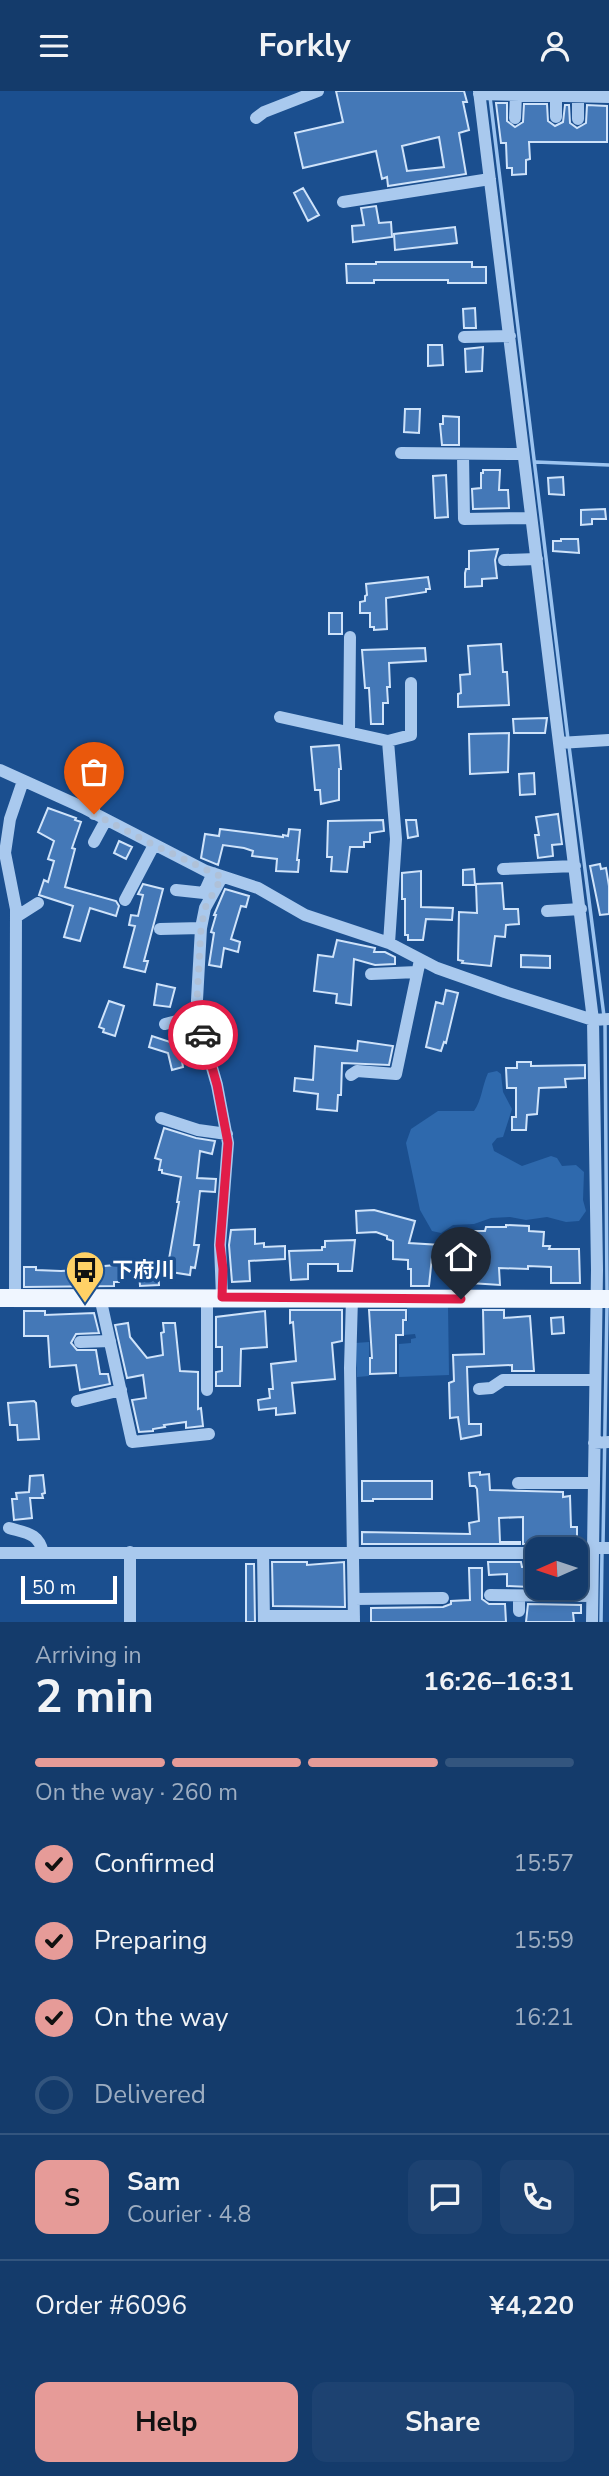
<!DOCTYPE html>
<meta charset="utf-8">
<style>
body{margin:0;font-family:"Nunito Sans","Noto Sans JP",sans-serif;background:#1d4271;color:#f1f3f6;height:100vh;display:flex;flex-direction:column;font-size:26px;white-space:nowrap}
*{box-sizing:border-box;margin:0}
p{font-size:23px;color:#9dadc1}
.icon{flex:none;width:38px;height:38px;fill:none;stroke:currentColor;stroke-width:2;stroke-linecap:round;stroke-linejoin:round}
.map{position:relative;height:1531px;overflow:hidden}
.panel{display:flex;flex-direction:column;background:#143b6b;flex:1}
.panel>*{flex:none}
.needle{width:46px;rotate:267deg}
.controls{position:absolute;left:525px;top:1446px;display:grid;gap:14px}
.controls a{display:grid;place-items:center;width:63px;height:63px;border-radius:14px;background:#143b6b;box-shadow:0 4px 10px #0003,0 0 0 2px #33557e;font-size:35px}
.scale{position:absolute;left:21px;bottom:18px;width:96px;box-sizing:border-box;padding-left:7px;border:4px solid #fff;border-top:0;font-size:19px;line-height:24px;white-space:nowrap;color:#fff;-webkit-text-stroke:5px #1b4f8f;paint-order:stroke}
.pin{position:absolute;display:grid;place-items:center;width:60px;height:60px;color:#fff;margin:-72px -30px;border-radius:50% 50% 50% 0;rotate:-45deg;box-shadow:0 0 7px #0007}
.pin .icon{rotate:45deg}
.courier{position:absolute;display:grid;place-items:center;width:70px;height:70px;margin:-35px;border:5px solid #e11d48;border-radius:50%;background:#fff;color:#222;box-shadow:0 2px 9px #0007}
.summary em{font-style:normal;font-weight:700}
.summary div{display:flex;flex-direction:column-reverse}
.summary{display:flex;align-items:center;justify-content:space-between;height:119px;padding:0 35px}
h1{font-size:46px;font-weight:700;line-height:52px}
.bar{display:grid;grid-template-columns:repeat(4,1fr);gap:10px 7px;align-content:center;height:84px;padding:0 35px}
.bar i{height:9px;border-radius:5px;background:#33557e}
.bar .active{background:#e69b98}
.bar p{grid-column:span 4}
.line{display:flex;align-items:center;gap:18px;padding:0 35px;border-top:2px solid #33557e}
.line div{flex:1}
.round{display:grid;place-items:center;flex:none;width:74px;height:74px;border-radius:14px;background:#1d4271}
ol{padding:0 35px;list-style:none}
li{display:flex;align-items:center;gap:21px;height:77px}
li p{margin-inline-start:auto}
li .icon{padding:7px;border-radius:50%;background:#e69b98;color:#111;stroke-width:4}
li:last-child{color:#9dadc1}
li i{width:38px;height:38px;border:4px solid #33557e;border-radius:50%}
.cta{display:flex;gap:14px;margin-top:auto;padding:14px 35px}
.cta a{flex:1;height:80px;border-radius:14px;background:#e69b98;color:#111;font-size:28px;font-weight:700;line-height:80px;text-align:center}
.cta a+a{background:#1d4271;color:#f1f3f6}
header{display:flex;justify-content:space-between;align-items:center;height:91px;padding:0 35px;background:#143b6b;font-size:32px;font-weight:700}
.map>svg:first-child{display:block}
.green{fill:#2e69ad}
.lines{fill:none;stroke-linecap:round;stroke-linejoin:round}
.stream{stroke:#9cc4f0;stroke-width:3.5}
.building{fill:#4478b7;stroke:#cfe3fa;stroke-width:2;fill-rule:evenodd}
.minor{stroke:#a9c9ee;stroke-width:12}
.major{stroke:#f0f6ff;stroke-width:18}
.done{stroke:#afc1d8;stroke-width:7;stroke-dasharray:0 12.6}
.route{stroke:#e11d48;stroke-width:9}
.labels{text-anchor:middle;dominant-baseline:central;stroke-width:7;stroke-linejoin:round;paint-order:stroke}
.poi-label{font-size:21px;font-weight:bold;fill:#fff;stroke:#1b4f8f;text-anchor:start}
</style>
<header><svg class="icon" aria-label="menu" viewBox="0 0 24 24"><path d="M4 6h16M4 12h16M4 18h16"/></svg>Forkly<svg class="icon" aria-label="person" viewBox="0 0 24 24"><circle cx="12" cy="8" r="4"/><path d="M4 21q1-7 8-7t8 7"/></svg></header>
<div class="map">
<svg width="609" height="1531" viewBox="0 0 609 1531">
<rect width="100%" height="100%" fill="#1b4f8f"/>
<path class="green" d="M497,980L501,983L503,1001L512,1018L503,1046L497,1047L492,1053L494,1060L522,1075L551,1065L557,1067L562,1075L576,1074L584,1081L583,1109L586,1120L579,1130L566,1131L547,1126L526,1129L510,1126L491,1127L474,1133L453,1134L441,1142L432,1140L420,1119L406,1052L411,1038L438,1020H474C482,1009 482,995 488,982Z
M448,1214L449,1284L399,1286V1253L411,1252V1248L416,1247L415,1243L404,1244V1230H408L407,1216Z
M369,1251V1285L357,1286L355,1252Z"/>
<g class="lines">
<path class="stream" d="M490,6L568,648
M536,371L609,374
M569,655L604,925
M605,933L607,1202
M603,1454L607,1213
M601,1531L602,1461"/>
</g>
<path class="building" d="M336,0H464L467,11H463L469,39L459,42L466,83L388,95L387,86L382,88L376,60L303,77L295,42L343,31ZM439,46L444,76L407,80L402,55Z
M496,12H507V30L515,36L523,31L524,13H547L548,30L555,35L563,31L565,14H569L570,32L577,37L586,32L587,14L607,15V51H529L530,68L526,69V83L512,84V77H507L506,52H501Z
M303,97L319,124L308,130L294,102Z
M376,115L379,132L391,131L392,146L353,151L352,135L364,134L361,117Z
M455,136L457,152L395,159L394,143Z
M376,171H472V176H486V192H448V189H374V192H347L346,173H376Z
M475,217L476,237H464L463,218Z
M428,254H442L443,274L428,275Z
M483,256L482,280L466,281L465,258Z
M405,318H420L419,342L404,341Z
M443,325L459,326V354H442L440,333H443Z
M483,379H500L499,399H508L509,417L473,418L472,398L481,397V382H483Z
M446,384L448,426L435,427L433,385Z
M563,386L564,404L549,403L548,387Z
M605,418L606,428H592V433L581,434V419Z
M561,448H578L579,462L553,460V450H561Z
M498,458L495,469L497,487L482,488V495L465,496V482L466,478H469V460Z
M428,486L430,498H426V501L386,507L387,538L374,539V536H370V522H360V511L365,510V505L367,504L366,493Z
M329,522H342V543H329Z
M501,553L503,581H507L509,614L458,616V603L461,602L460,584L470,583L468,555Z
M425,557L426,570L389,572L390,596H387L388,612H383V633H371L369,597H365L362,559Z
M547,627L545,642H514L513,628Z
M509,642L508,681L470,683L469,643Z
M339,654L341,678H339V709L321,713L320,699H315L311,656Z
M104,673H117V693H115L114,700L103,699Z
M534,682L535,703L520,704L519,683Z
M48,717L76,727L75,729L81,731L72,757L75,758L65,796L116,810L119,815L116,825L90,817L80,850L64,846L73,815L39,804L44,789L48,791L54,770L48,768L54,750L38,741Z
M558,723L562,753L552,754L553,765L538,767L535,744H539L536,726Z
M383,729L384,740L370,742V751H364V756H350L347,781L331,780L332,766H327L328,730Z
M406,729H416L418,745L408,747Z
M220,738L283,746V744L288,745L289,738L300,739L297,769H299L298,781L276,780L277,768L252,765L253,760L244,757L223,754L218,774L201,767L205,743L219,745Z
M119,750L132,756L126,768L114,762Z
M600,773L601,778L606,777L609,795V823L600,824L590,775Z
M474,778L475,794H463V779Z
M421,780V816L453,817L452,829L426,828L423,849H408V844H405V808H402V782Z
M502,792L504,818H518L519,833L506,834L505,846L495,845L491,875L462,872L463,870L458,869L459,821L477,822L476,793Z
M143,793L163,798L144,870H148L145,881L124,876L135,835L129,834L131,824L138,825L143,804L138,803Z
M225,798L249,805L246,816L241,815L231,848L240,851L238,861L224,857L221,876L209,874L214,842L211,841L216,824H214Z
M337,849L375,857L374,861H385L395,866V873L375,874L354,868L351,914L336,912L337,903L314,900L318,864L333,866Z
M521,864L550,865V877L521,876Z
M157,893L175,897L170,916L154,914Z
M446,899L458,902L446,952L444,951L441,960L426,956L436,911L443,913Z
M109,910L124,915L115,945L103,941L104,938L99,936Z
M188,936L191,950L179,953L183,976L172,979L168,962L149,956L152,945L176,953L173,940Z
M358,950L393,955L389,974L342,972L341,1004H338L337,1020L317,1018L318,1003L294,1000L295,987L313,989L315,955L357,960Z
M517,971H531V975L585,974V987L565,988L566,996L539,997L537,1023L527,1024L526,1039H512V1026H516V997H507L506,977H517Z
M164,1037L196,1047L215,1050L212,1063L200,1060L197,1087L216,1088L215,1101L200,1100L194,1154H199L195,1177L191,1176L190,1184L158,1179L159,1194L140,1195L139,1180L119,1182V1191H114V1195L24,1196V1176H36V1179L61,1180L93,1178V1176L116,1174L122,1172L121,1170L169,1168L179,1111H177L181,1086L162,1082V1079H159L161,1069L155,1067Z
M374,1119L415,1130L409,1152L441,1154L442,1165L432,1166L429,1195H411V1178H408V1169L393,1168V1150L387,1148V1145L376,1141L357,1142L356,1120Z
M506,1134L529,1135V1140L544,1141L543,1155H550L549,1158H579L580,1192H551V1176L528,1175V1178L499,1177L500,1194L470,1192L468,1140H485L486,1136H506Z
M255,1138V1153L264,1152V1156L285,1155V1168L249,1170L250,1190L232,1191L229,1154L231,1139Z
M355,1149L352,1180H338V1173H308V1188L291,1189L289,1160L322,1159V1156H325V1150Z
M290,1219H342V1250L332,1252L335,1288L292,1292L295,1322L276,1324V1317L259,1319L258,1309L270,1307L269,1298H273L271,1273L296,1270L293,1231L290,1232Z
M369,1219H406V1229H403V1244H396V1282L370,1283V1267H372Z
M483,1219H504V1227L530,1225L534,1280H512V1274L467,1276L469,1333H481V1344L461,1348L458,1326L450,1327L449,1292L454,1290L453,1264L484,1263Z
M24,1220H45V1224L94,1222L99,1242L76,1243L71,1252L77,1259H96L100,1283H108L110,1293L80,1299L76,1274L50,1276L48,1245H24Z
M265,1220L267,1256L241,1258L240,1295H216V1281L222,1280V1256H216V1226Z
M563,1226L564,1242L552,1243L551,1227Z
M128,1232L130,1246L147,1267L163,1264L161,1242L164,1241L163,1232H175L180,1280L198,1281V1318L201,1317L203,1335L186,1337V1331L164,1334L165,1336L153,1338V1340L139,1341L132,1309L146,1307L143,1284L127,1287L115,1234Z
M34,1310L36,1312L39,1348L18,1349L17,1334H10L8,1312Z
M480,1381V1384L489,1383L490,1399L563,1401V1406L570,1405L571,1436H577V1453L543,1456L538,1453H523V1426L499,1427L500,1451H520V1453H362V1441L470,1443L469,1432L479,1430L477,1398L475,1395H470L469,1382Z
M43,1384L45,1402L42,1403L43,1407H30L32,1427L14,1429L12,1408H17L16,1402L29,1401L30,1385Z
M362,1390H432V1408H373V1410H362Z
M272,1471H307V1474L344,1471L345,1516L273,1515Z
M488,1471H521L522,1476H529L530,1496L507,1495V1483L489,1484Z
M246,1473H254L255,1531H246Z
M469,1477H482V1508L489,1513H505L506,1531H371V1517L443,1516L451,1513V1510L470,1509Z
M528,1513L581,1514V1522H573L574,1531H526Z"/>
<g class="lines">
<path class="minor" d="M479,0L593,929L597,1179L592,1531
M479,3L609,6
M556,26V4
M256,27L264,21L318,0
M515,27L516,4
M578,28V5
M343,111L490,88
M464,246L510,245
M401,362L523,363
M463,364L464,428L531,427
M504,469L537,468
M280,626L388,650L396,748L389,852
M349,641L350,546
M388,650L411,644V592
M559,652L609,649
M0,679L82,716L206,780L258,797L305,824L389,852L437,877L505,901L593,929L609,928
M94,723L95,663
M94,751L106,729
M503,778L575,775
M176,799L204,802L213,782
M125,809L154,754
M547,820L581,818
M16,826L38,812
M160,838L201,837
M371,883L417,881
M165,933L197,925
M351,984L357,980L396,983L420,869
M161,1027L198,1039L227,1043
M15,1206L16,818L5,762L10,728L23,690
M100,1206L132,1351L209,1343
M207,1206V1299
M222,1206L220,1154L228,1052L217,994L197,925V909L201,837L205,817L222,786
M352,1207L350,1277L354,1531
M80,1251L110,1250
M479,1298L491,1297L503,1289H595
M77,1310L121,1299
M594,1352L609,1351
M518,1392H594
M9,1437C26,1442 39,1442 43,1462
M593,1457H609
M130,1461V1531
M0,1462H537
M263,1462L264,1531
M576,1462H593
M490,1504L592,1505
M354,1508L443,1507
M519,1520V1505
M264,1525H354"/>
<path class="major" d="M0,1207L609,1208"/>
</g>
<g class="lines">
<path class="done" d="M94,723L154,754L222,786L205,817L201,837L197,909V925L203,944"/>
<path class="route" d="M203,944L217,994L228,1052L220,1154L223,1178L222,1206L461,1208"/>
</g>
<defs>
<g id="bus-pin" transform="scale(2.0125)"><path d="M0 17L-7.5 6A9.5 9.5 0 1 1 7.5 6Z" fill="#ffd166" stroke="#1b4f8f"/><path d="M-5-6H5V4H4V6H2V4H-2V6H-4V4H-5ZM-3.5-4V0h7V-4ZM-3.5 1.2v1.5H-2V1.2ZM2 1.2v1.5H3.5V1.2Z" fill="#111"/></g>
</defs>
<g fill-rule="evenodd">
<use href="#bus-pin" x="85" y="1179"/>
</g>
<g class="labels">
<g class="poi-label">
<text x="112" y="1179">下府川</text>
</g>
</g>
</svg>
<div class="controls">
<a><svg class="needle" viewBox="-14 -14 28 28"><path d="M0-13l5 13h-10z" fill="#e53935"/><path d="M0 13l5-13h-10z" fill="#9dadc1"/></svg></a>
</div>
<div class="scale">50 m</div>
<div class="pin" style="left:94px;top:723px;background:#ea580c"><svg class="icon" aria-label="bag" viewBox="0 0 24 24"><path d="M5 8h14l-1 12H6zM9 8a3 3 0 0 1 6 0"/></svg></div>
<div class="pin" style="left:461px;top:1208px;background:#1f2937"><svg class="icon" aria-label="home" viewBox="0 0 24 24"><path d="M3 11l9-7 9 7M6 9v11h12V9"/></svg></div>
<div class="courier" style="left:203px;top:944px"><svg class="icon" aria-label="car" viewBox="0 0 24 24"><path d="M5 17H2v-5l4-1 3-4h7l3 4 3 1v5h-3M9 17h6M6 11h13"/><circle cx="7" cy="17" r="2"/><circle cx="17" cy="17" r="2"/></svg></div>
</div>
<section class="panel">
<div class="summary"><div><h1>2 min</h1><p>Arriving in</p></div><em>16:26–16:31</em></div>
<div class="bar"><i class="active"></i><i class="active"></i><i class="active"></i><i></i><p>On the way · 260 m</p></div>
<ol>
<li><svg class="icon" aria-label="check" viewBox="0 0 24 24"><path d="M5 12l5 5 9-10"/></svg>Confirmed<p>15:57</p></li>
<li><svg class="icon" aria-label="check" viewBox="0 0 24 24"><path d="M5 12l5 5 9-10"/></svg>Preparing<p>15:59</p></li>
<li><svg class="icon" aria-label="check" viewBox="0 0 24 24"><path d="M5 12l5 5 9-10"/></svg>On the way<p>16:21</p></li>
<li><i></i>Delivered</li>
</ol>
<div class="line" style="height:126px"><b class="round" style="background:#e69b98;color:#111">S</b><div><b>Sam</b><p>Courier · 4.8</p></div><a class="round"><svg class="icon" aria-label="chat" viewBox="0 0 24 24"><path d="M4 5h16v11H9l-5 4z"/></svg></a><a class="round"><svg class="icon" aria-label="phone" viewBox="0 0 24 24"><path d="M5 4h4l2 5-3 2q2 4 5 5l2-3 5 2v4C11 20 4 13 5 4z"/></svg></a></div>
<div class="line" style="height:91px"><div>Order #6096</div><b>¥4,220</b></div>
<div class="cta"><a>Help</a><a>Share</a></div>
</section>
